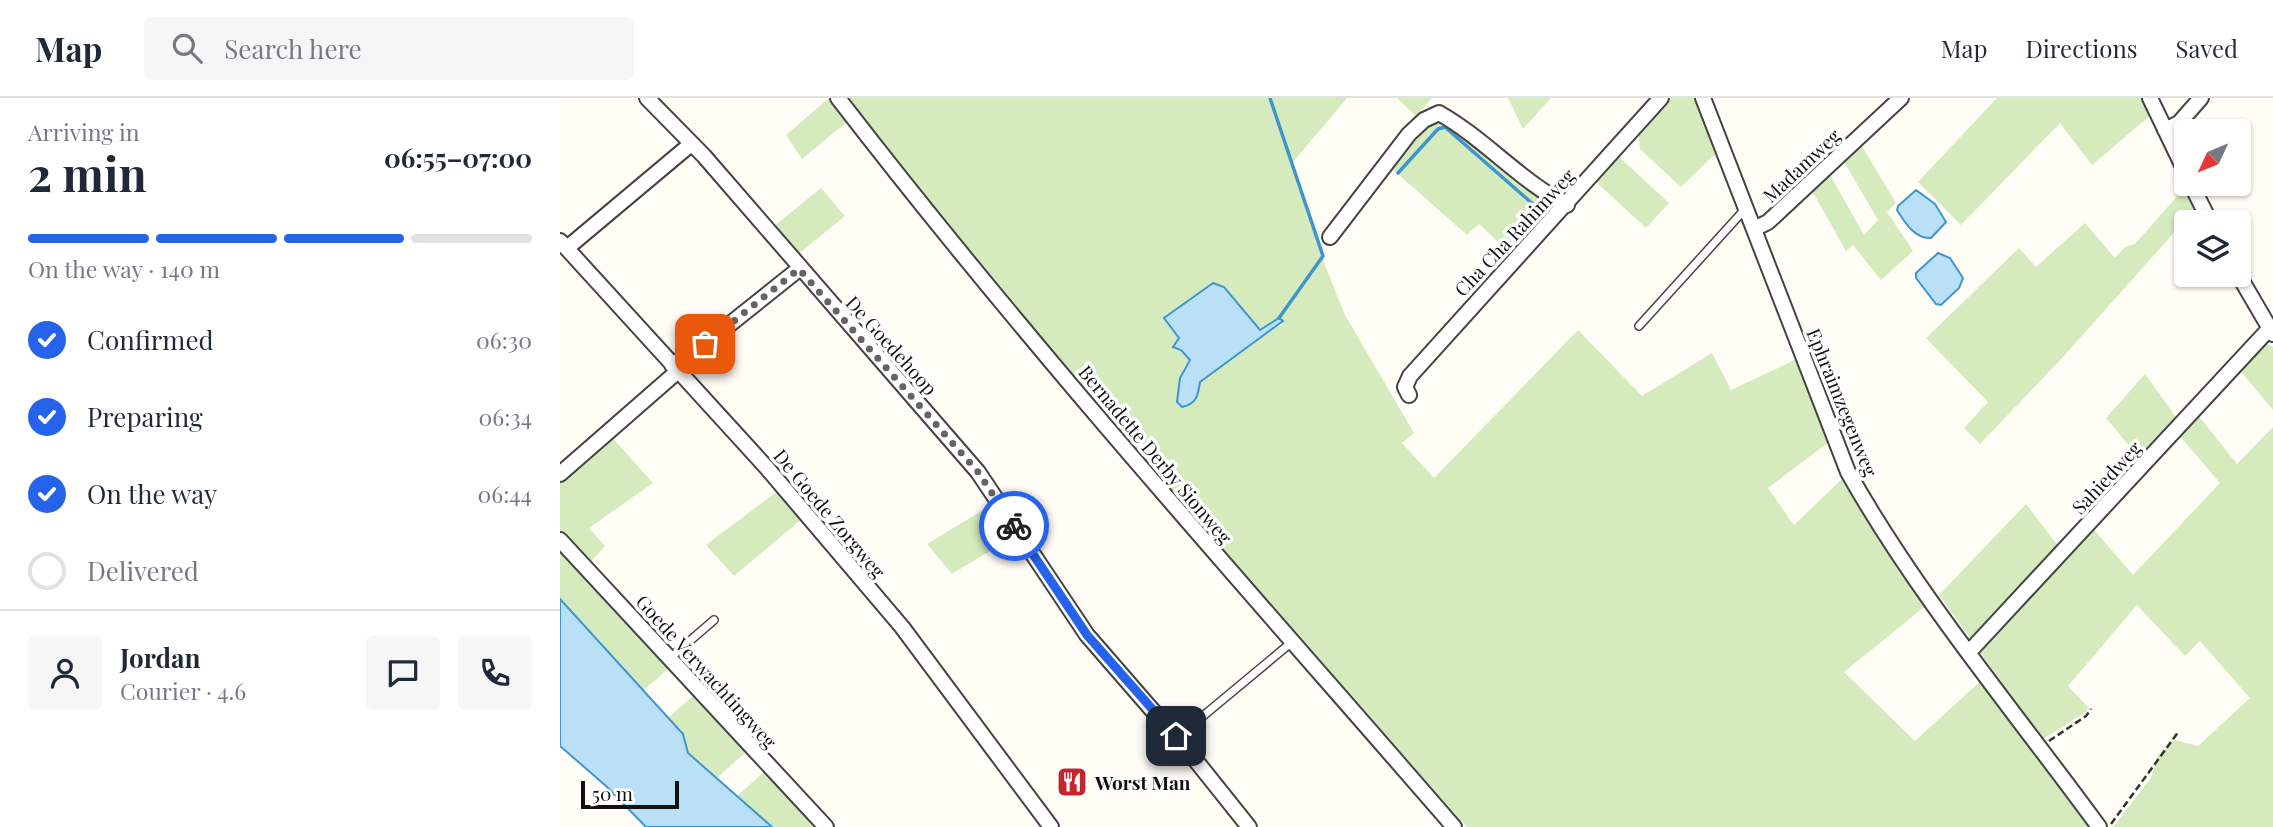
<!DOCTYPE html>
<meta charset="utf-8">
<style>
body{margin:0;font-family:"Playfair Display",serif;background:#f6f6f7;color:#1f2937;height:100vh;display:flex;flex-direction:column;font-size:26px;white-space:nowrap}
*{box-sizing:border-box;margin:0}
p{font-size:23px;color:#747a83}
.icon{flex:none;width:38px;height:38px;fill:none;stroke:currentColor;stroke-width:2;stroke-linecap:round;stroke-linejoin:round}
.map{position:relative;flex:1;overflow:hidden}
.drawer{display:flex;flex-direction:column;background:#fff;width:560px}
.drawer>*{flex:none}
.needle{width:46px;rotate:226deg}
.tools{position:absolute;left:1614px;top:21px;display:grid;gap:14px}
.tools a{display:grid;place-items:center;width:77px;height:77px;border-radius:7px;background:#fff;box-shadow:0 2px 5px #0004;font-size:35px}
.scale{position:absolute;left:21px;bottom:18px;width:98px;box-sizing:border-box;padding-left:7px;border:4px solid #111;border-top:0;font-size:19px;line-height:24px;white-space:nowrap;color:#111;-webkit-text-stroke:5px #fff;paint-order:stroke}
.pin{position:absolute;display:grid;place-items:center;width:60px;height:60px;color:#fff;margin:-30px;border-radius:14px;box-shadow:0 4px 10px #0006}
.courier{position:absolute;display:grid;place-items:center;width:70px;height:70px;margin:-35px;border:5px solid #2563eb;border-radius:50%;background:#fff;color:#222;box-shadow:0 2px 9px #0007}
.summary em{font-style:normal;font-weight:700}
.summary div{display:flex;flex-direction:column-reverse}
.summary{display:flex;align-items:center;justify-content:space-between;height:119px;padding:0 28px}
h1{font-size:46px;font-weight:700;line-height:52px}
.bar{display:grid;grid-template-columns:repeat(4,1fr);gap:10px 7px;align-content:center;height:84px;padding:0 28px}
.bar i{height:9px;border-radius:5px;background:#e0e1e3}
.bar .active{background:#2563eb}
.bar p{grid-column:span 4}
.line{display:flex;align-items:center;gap:18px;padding:0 28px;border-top:2px solid #e0e1e3}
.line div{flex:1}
.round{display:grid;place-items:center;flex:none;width:74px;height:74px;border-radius:7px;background:#f6f6f7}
ol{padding:0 28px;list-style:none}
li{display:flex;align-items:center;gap:21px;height:77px}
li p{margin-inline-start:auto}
li .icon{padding:7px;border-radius:50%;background:#2563eb;color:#fff;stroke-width:4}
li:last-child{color:#747a83}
li i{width:38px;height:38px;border:4px solid #e0e1e3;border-radius:50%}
header{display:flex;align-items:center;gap:42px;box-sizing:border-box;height:98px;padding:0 35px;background:#fff;border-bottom:2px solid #e0e1e3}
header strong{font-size:33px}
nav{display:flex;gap:38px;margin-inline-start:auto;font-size:24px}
.search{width:490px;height:63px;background:#f6f6f7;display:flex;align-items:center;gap:18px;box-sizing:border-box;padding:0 24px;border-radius:7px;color:#747a83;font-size:26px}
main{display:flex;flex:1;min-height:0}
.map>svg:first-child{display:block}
.green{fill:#d5ebbd;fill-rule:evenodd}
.water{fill:#b9e0f7;stroke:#3f96cf;stroke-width:2}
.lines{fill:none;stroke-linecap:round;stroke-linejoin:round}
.stream{stroke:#3f96cf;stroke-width:3.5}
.service-casing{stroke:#444;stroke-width:10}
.minor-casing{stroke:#444;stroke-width:18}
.path{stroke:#333;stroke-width:2.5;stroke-dasharray:7 3.5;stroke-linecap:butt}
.service{stroke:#fff;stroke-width:7}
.minor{stroke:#fff;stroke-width:14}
.done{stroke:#646461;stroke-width:7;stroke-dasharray:0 12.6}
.route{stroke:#2563eb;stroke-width:9}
.labels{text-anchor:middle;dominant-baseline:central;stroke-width:7;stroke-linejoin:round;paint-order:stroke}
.street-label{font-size:19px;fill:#111;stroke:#fff}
.poi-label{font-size:19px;font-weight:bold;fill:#111;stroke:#fff;text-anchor:start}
</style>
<header>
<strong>Map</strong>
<div class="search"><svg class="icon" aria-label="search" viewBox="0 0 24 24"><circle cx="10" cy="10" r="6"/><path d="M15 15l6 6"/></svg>Search here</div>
<nav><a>Map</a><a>Directions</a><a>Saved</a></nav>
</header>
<main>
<section class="drawer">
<div class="summary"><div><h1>2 min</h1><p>Arriving in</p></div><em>06:55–07:00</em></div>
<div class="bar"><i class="active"></i><i class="active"></i><i class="active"></i><i></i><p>On the way · 140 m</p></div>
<ol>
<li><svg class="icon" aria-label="check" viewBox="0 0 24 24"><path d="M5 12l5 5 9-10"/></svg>Confirmed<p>06:30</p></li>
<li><svg class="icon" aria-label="check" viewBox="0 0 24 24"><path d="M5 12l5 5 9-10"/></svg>Preparing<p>06:34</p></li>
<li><svg class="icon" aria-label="check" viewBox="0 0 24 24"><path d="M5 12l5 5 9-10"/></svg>On the way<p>06:44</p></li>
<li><i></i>Delivered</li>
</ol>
<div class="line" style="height:126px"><a class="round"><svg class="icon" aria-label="person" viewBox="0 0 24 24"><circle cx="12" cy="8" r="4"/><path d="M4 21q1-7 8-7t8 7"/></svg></a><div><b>Jordan</b><p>Courier · 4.6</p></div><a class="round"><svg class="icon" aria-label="chat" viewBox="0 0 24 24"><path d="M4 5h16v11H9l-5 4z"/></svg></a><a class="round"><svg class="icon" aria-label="phone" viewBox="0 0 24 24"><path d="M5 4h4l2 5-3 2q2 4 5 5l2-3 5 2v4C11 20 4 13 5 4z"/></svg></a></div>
</section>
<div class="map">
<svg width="1713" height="729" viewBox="0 0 1713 729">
<rect width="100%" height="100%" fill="#fffdf5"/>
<path class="green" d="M269,0L288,23L242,61L226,37Z
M287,0H787L733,64L766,170L785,217L854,335L842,345L874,380L1018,232L1082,298L1152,255L1171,292L1237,261L1269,344L1208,390L1234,427L1284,379L1313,431L1368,506L1284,574L1355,643L1425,579L1532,729H907C695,490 483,252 287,0ZM719,220L722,227L708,233L640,284L623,271L630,262L621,252L613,249L619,240L697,229L700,232Z
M837,0H872L856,18Z
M948,0H991L963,31Z
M1109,0H1137L1159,57L1153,58L1121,89L1080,51L1078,31Z
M1437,0H1585L1592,16L1532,67L1500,25L1401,127L1358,84Z
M882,24L891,27L998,109L952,157L919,126L907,137L831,70C844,51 858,27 882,24Z
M1300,45L1336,105L1327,114L1353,153L1321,182L1293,147L1286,153L1251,91L1269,75L1304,137L1318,122L1283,62Z
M1057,57L1109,105L1086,130L1034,82Z
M1626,88L1636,110L1503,259L1420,346L1404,330L1428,304L1366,240L1459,150L1476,169L1525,125L1555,160L1565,149L1575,146Z
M261,90L285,118L236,158L213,129Z
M1707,246L1713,249V312L1679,271L1701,247Z
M1585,276L1618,322L1580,361L1546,320Z
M1638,317L1677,366L1713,329V729H1553L1591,680L1598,657L1615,642L1638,648L1690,600L1640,543L1625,558L1577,507L1508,588L1528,609L1527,613L1483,641L1419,553L1531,428L1573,477L1660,385L1619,337Z
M47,334L93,385L29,430L45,448L29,466L0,434V380Z
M219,392L243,420L174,478L146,447Z
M433,406L454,438L392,476L367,446Z
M1466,406L1499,449L1410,540L1379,497Z
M0,451L110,569L83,593L0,501Z
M134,597L186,654L157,680L128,655L123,636L108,620Z
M205,673L259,729H212L177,698Z"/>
<path class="water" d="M1356,92L1375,106L1386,124L1371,140C1355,141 1345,125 1337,112L1338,108Z
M1378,155L1390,160L1403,180L1399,190L1381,207L1376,206L1356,180V175Z
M653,185L664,189L700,232L719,220L723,223L640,284C638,297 637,306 622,309L617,304L620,280L630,262L621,252L613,249L619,240L604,220Z
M0,501L123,636L128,655L212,729H86L46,688L0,648Z"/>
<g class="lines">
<path class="stream" d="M710,0L763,158L719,220
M838,75L878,31L885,29L982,114"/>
<g class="service-casing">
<path id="service" d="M1079,228L1186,110
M110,560L154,522
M631,628L732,544"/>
</g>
<g class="minor-casing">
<path id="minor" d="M87,0L144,58L418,374L527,537L633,659L689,729
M278,0C472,252 686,489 894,729
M1143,0L1288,374C1357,497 1455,614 1539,729
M1590,0L1626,75
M1605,32L1619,25L1641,0
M1631,86L1650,124
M1194,131L1208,124L1341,0
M770,139L849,36L864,22L879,15C925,41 960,83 1007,107
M0,143L207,370L342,529L491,729
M7,150L131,46
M1678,176L1713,236
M112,267L145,246L239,171
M849,297L845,289L850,278L1101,0
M0,376L118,273
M0,442L266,729
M1410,553L1709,231"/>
</g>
<path class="path" d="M1489,643L1526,618L1531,611
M1551,726L1619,633"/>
<use href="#service" class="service"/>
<use href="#minor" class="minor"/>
</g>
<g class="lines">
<path class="done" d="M145,246L239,171L418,374L454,428"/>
<path class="route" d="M454,428L527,537L616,638"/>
</g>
<defs>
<g id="restaurant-square" transform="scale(1.575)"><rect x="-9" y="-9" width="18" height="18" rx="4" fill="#c4262e" stroke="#fff"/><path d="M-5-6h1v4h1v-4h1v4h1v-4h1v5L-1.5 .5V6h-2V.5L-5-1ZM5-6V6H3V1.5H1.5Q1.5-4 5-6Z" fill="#fff"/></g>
</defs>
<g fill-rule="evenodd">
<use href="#restaurant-square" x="512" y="684"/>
</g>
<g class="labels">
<g class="street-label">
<text transform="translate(1241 67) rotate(-43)">Madamweg</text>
<text transform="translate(954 134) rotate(-47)">Cha Cha Rahimweg</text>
<text transform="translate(332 247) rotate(48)">De Goedehoop</text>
<text transform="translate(1283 304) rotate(68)">Ephraimzegenweg</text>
<text transform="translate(596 356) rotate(50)">Bernadette Derby Sionweg</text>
<text transform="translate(1546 379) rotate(-47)">Sahiedweg</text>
<text transform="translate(270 415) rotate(50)">De Goede Zorgweg</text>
<text transform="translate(147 573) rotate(48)">Goede Verwachtingweg</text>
</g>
<g class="poi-label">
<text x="535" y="684">Worst Man</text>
</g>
</g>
</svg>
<div class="tools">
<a><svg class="needle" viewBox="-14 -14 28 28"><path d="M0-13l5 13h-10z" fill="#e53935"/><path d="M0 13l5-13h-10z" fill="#747a83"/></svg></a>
<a><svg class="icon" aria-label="layers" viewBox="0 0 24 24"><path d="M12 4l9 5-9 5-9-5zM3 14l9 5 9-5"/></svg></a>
</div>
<div class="scale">50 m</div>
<div class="pin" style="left:145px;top:246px;background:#ea580c"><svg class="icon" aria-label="bag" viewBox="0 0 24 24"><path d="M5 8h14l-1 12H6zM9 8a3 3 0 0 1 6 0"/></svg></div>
<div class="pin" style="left:616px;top:638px;background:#1f2937"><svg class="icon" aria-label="home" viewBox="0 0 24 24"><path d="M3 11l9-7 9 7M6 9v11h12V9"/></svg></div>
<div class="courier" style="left:454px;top:428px"><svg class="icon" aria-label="bike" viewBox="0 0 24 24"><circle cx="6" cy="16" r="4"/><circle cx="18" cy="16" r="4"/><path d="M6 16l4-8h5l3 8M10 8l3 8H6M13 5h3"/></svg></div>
</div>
</main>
